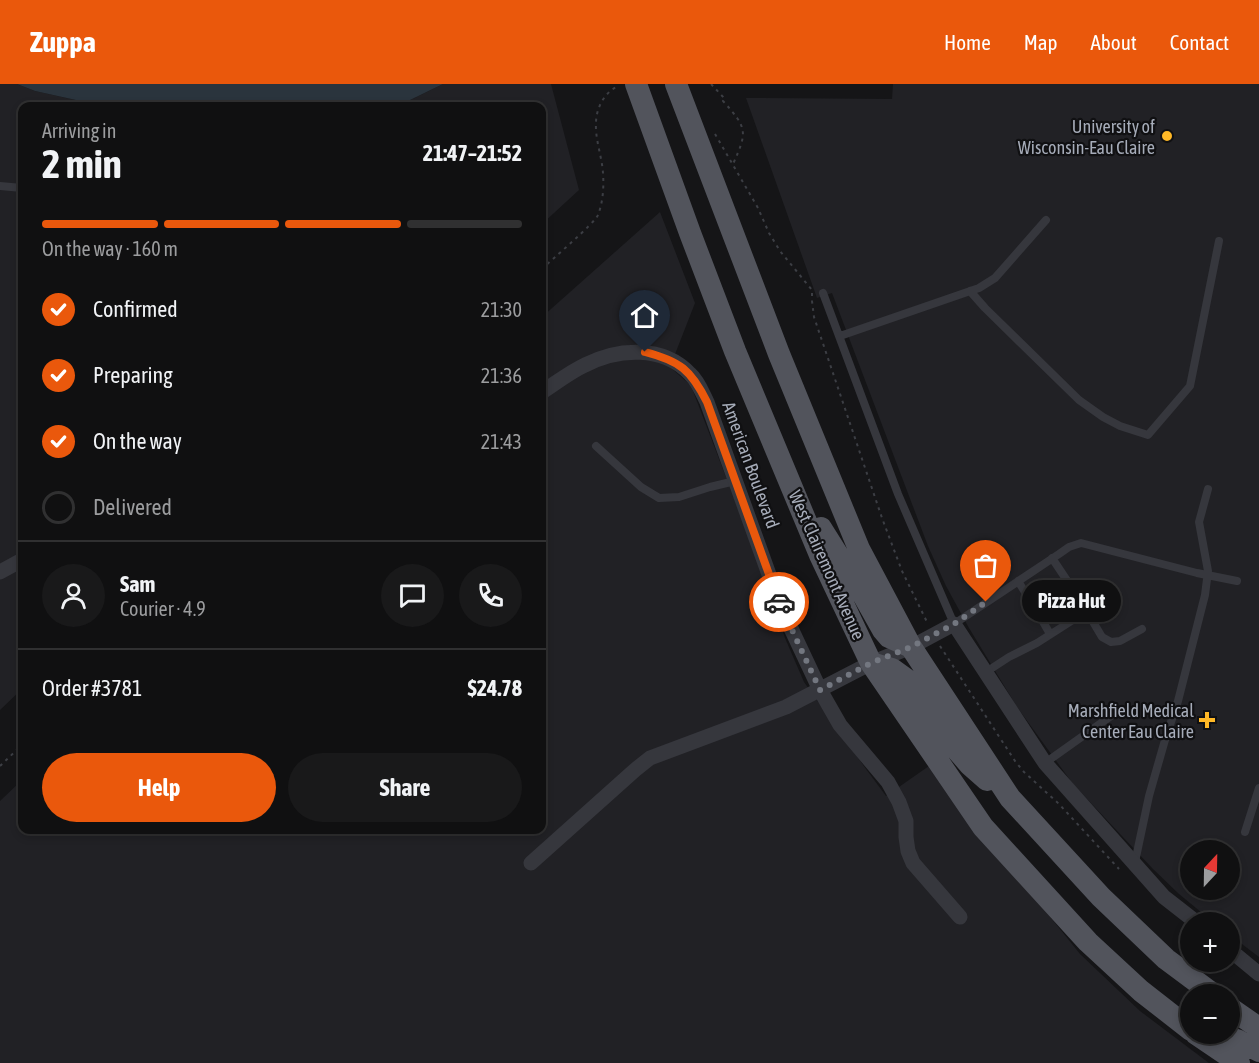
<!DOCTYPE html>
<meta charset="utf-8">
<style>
body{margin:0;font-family:"Asap Condensed",sans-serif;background:#19191a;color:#f1f3f6;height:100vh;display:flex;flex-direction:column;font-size:22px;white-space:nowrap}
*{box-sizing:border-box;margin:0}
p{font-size:20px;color:#9c9d9f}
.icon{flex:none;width:33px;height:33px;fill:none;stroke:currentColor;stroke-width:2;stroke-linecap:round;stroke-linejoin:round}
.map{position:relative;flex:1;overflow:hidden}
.panel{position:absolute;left:18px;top:18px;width:528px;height:732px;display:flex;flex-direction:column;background:#101011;border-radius:12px;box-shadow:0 3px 9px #0003,0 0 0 2px #303031}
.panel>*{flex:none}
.needle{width:39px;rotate:22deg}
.tools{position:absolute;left:1180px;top:756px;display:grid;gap:12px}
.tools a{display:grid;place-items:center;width:60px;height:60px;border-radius:50%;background:#101011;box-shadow:0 3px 9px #0003,0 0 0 2px #303031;font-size:30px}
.pin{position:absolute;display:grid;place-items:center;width:51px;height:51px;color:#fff;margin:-62px -26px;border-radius:50% 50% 50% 0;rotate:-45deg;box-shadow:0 0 6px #0007}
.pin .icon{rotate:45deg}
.courier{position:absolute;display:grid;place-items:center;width:60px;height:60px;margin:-30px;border:4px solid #ea580c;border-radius:50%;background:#fff;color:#222;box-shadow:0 2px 8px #0007}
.bubble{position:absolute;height:42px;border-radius:21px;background:#101011;box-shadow:0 3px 9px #0003,0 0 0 2px #303031;font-size:20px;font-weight:700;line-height:42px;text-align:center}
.summary em{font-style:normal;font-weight:700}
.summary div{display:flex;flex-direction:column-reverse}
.summary{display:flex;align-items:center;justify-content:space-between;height:102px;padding:0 24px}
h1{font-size:39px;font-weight:700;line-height:45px}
.bar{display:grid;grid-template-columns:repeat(4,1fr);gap:9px 6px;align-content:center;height:72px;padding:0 24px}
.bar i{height:8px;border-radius:4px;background:#303031}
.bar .active{background:#ea580c}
.bar p{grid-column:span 4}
.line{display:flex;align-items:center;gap:15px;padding:0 24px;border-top:2px solid #303031}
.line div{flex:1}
.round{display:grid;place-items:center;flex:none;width:63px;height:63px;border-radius:32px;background:#19191a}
ol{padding:0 24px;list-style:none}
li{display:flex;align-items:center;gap:18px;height:66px}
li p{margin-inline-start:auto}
li .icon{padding:6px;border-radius:50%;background:#ea580c;color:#fff;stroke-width:4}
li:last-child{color:#9c9d9f}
li i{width:33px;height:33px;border:3px solid #303031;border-radius:50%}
.primary-button{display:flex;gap:12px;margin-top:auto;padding:12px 24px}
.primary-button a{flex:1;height:69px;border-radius:36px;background:#ea580c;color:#fff;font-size:24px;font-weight:700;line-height:69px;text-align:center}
.primary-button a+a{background:#19191a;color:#f1f3f6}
header{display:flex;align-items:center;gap:36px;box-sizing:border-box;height:84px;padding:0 30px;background:#ea580c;color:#fff}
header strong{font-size:28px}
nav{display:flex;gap:33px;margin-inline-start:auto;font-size:21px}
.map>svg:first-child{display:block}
.built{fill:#212125;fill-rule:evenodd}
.water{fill:#2a343d}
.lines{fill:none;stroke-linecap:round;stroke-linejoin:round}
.path{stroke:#3c3e44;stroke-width:2;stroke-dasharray:3 4.5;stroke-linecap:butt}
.lane{stroke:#36373d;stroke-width:8}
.street{stroke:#36373d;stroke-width:15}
.primary{stroke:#52545c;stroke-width:22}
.done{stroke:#737780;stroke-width:6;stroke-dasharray:0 10.8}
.route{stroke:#ea580c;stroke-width:8}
.poi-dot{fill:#ffb826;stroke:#101012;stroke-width:2}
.labels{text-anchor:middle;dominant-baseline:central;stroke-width:4.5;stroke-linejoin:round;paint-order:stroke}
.poi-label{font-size:18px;fill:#a6acb9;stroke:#101012;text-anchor:end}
.street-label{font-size:18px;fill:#a6acb9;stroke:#101012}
</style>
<header>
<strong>Zuppa</strong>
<nav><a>Home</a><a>Map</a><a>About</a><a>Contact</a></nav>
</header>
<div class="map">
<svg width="1259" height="979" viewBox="0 0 1259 979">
<rect width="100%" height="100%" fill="#151517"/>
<path class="built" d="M0,0H17L35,7L103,22H22V605L0,626Z
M443,0H551L579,106L542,140V22H392L408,17Z
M893,0H1259V873L1230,851V838H1213L1179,810L1153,785L1073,700L1017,623L969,544L946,502L928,462L832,209L817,214L746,14L892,15ZM1191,766H1230V806H1191Z
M660,128L695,219L670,283L689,300L693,307L770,508L785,554L804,598L866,685L886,712L929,682L1080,870L1140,927L1209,979H0V717L22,696V746H542V233Z"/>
<path class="water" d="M17,0H443L408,17L392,22H103L35,7Z"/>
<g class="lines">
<path class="path" d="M711,0L725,15L723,17C747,44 748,47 733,80
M715,50L758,124L769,149L780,167L812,206V217L814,233L882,434L902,487L927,538
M542,185C551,176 595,139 598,131C603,118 604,103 603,89C602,73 595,55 596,39C596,24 605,7 619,2
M940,562L1015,677L1024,688L1059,720L1119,785
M0,682L22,661"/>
<path class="lane" d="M0,102L22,104
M970,207L985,224L1079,316L1103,333L1120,342L1148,351L1190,302L1219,157
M823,209L898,410L954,540L1059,470L1069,463L1081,459L1197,489L1237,497
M840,252L979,204L995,194L1046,136
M596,362L641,403L659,414L679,413L710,403L735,397
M1052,474L1080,516L1102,553L1111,558L1120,557L1142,545
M1018,497L1038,529L1050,550
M986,588L1009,573L1037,559L1087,527
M1045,679L1111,632
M1245,748L1259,704
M1135,778L1149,712L1165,656L1178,617L1205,511L1208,487L1199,438L1208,405"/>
<path class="street" d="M542,308C556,299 570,288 585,281C618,264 663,261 690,290C698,297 702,308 707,318L780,521L820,606L840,641L888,698L899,718L906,737V753L908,767L913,779L960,833
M0,488L22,476
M531,779L635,686L650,674L786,623L871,579L911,563L954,540L1045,679L1164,813L1196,838
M1230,866L1259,890"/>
<path class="primary" d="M636,0L690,149L735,267L820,471L871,579L983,743L1088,858L1141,907L1191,946
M676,0L779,270L859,465L911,563L1010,714L1101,813L1166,875L1213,910
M821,444L865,514L883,546L889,553L911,563
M871,579L892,585L910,598L957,666L970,681L987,696
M1230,924L1259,944
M1196,950L1239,979
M1219,950L1239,957L1259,967"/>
</g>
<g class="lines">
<path class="done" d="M779,518L820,606L871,579L911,563L954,540L986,518"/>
<path class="route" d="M645,268C680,277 691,286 707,318L779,518"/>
</g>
<g class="poi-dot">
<circle cx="1167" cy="52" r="6"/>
<path d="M1204 627h6v6h6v6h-6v6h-6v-6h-6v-6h6z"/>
</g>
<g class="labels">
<g class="poi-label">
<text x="1155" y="42">University of<tspan x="1155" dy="21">Wisconsin-Eau Claire</tspan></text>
<text x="1194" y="626">Marshfield Medical<tspan x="1194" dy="21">Center Eau Claire</tspan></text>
</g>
<g class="street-label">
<text transform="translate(751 381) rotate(70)">American Boulevard</text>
<text transform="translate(827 481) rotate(66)">West Clairemont Avenue</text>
</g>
</g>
</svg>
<div class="tools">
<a><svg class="needle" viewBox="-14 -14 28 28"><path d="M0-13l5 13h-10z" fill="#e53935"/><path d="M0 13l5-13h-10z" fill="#9c9d9f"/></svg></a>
<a>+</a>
<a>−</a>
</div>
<div class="pin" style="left:986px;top:518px;background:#ea580c"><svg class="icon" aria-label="bag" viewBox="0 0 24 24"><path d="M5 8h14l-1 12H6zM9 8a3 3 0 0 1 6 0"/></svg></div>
<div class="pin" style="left:645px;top:268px;background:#1f2937"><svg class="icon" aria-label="home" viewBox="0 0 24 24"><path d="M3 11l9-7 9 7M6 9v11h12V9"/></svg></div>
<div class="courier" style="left:779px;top:518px"><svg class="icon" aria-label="car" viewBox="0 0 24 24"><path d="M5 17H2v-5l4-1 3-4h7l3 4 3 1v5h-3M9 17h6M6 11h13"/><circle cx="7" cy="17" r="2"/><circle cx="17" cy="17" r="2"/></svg></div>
<div class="bubble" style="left:1022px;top:496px;width:99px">Pizza Hut</div>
<section class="panel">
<div class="summary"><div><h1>2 min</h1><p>Arriving in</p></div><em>21:47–21:52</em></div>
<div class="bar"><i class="active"></i><i class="active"></i><i class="active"></i><i></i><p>On the way · 160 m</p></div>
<ol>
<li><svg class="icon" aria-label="check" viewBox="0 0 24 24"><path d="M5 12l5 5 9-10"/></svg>Confirmed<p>21:30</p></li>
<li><svg class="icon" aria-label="check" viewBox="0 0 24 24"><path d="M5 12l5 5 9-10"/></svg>Preparing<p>21:36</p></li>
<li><svg class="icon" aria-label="check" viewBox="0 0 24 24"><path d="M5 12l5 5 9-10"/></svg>On the way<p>21:43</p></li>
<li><i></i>Delivered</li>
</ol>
<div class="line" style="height:108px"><a class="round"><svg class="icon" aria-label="person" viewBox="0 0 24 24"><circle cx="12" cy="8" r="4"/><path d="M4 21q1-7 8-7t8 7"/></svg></a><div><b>Sam</b><p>Courier · 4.9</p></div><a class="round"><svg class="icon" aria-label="chat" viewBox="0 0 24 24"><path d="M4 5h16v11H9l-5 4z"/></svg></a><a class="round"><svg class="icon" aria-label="phone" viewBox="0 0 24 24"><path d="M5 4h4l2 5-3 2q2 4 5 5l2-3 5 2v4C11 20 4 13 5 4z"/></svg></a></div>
<div class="line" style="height:78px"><div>Order #3781</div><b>$24.78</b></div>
<div class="primary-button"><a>Help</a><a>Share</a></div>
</section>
</div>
